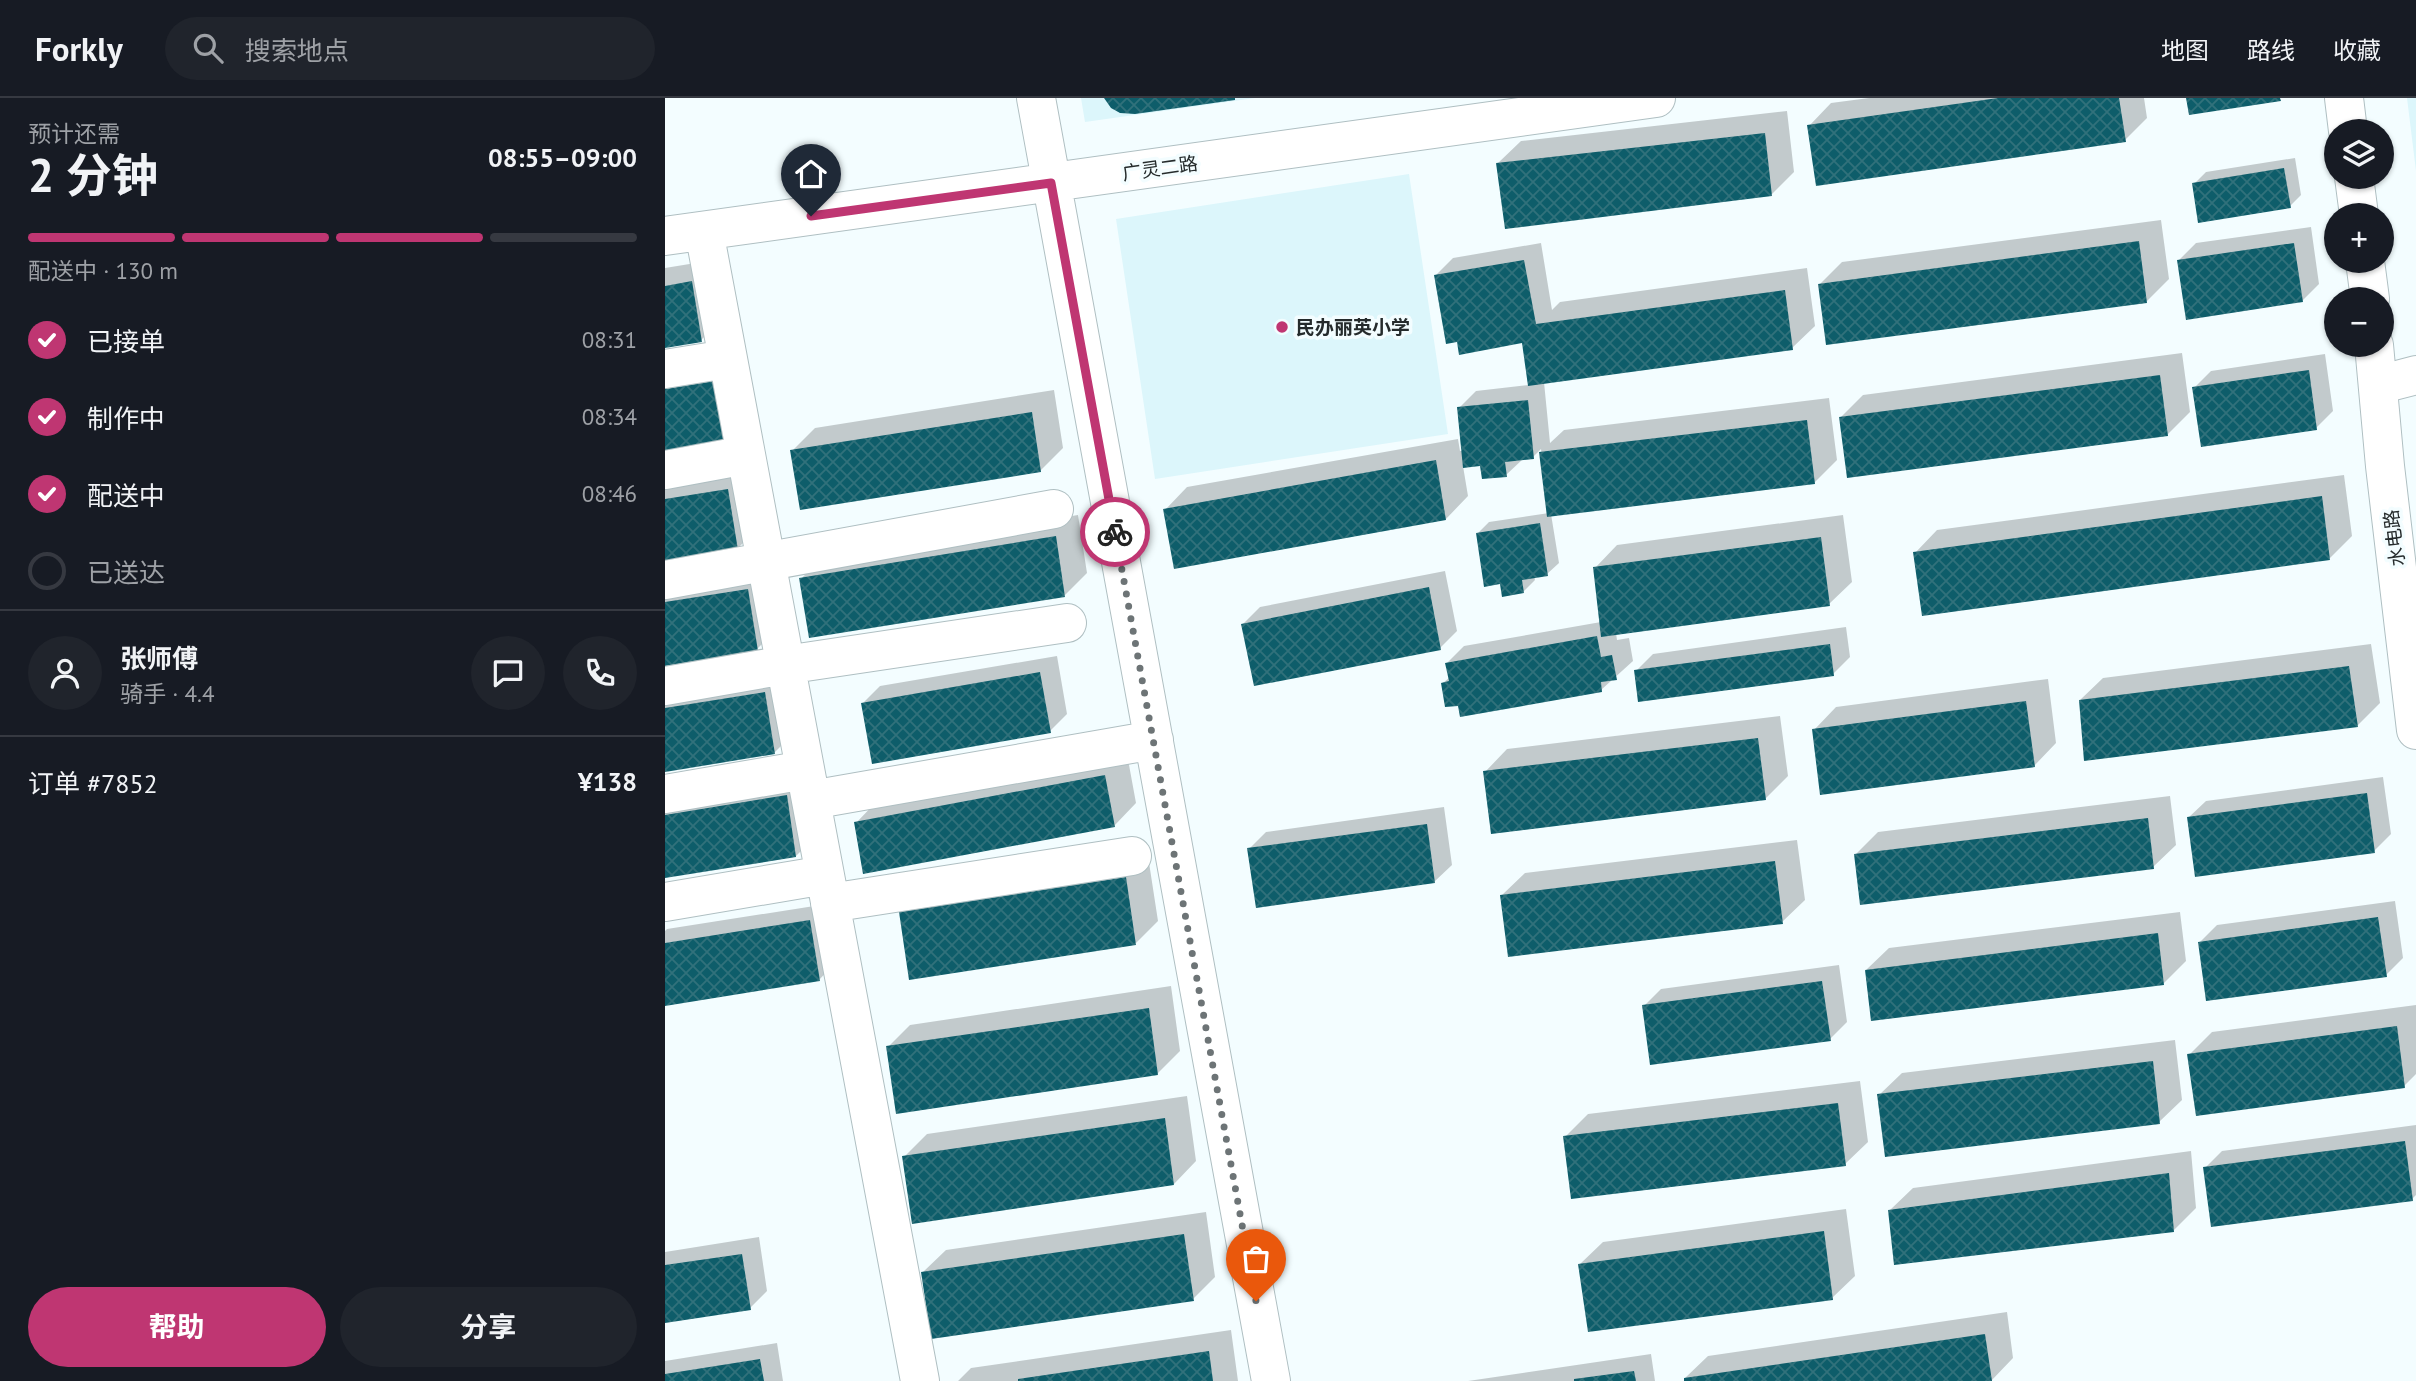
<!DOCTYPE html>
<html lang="zh">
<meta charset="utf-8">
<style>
body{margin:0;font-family:"PT Sans","Noto Sans SC",sans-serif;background:#20242c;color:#f1f3f6;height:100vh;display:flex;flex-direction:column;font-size:26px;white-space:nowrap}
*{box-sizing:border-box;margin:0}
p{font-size:23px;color:#9ea1a6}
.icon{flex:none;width:38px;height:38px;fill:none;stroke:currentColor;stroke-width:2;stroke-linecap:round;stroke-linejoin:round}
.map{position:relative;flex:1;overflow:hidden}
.drawer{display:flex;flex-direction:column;background:#171b24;width:665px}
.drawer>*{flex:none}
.fabs{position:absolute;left:1659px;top:21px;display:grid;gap:14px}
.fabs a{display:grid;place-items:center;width:70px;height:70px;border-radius:50%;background:#171b24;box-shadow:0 2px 5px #0004;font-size:35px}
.pin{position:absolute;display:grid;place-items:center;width:60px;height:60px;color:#fff;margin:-72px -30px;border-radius:50% 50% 50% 0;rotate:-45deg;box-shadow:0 0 7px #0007}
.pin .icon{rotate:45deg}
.courier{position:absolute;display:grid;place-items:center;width:70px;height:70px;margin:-35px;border:5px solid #bf3672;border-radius:50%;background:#fff;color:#222;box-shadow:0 2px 9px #0007}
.headline em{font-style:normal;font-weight:700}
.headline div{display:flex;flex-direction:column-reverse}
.headline{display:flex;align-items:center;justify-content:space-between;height:119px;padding:0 28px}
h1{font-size:46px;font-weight:700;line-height:52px}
.bar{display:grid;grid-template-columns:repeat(4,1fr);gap:10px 7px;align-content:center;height:84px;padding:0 28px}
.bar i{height:9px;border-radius:5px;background:#363941}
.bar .current{background:#bf3672}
.bar p{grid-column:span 4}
.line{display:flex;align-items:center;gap:18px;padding:0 28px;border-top:2px solid #363941}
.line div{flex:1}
.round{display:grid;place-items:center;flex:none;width:74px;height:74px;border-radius:37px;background:#20242c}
ol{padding:0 28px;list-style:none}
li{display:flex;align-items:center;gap:21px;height:77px}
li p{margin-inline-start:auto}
li .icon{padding:7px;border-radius:50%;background:#bf3672;color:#fff;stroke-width:4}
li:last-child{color:#9ea1a6}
li i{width:38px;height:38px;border:4px solid #363941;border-radius:50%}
.button{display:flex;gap:14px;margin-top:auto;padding:14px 28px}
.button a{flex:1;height:80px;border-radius:42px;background:#bf3672;color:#fff;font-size:28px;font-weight:700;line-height:80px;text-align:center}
.button a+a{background:#20242c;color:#f1f3f6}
header{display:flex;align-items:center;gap:42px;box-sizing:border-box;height:98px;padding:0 35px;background:#171b24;border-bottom:2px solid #363941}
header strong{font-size:33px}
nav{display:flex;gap:38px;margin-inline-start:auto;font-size:24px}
.search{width:490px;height:63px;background:#20242c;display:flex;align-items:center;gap:18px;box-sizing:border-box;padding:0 24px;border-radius:38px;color:#9ea1a6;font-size:26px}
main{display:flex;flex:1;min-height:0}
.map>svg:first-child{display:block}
.built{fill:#dcf6fb}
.shadow{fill:#0003}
.building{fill:url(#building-cross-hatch)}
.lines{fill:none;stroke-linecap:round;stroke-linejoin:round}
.minor-casing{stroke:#afbfc2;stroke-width:40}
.major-casing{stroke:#afbfc2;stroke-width:40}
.minor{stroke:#fff;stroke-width:38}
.major{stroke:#fff;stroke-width:38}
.done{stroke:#6d7476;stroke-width:7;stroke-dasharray:0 12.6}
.route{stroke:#bf3672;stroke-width:9}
.poi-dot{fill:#bf3672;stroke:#f3fdff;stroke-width:2.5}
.labels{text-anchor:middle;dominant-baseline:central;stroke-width:7;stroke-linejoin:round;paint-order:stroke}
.street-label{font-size:19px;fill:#252b2c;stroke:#f3fdff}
.poi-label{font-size:19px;font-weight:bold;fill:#252b2c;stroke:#f3fdff;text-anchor:start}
</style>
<header>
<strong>Forkly</strong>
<div class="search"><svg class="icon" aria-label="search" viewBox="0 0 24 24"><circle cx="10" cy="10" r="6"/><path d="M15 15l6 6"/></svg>搜索地点</div>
<nav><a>地图</a><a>路线</a><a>收藏</a></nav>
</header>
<main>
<section class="drawer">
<div class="headline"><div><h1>2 分钟</h1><p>预计还需</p></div><em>08:55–09:00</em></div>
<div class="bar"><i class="current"></i><i class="current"></i><i class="current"></i><i></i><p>配送中 · 130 m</p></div>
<ol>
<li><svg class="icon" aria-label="check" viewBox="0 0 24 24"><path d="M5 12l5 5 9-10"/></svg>已接单<p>08:31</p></li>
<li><svg class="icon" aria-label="check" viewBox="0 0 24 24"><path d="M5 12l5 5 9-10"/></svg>制作中<p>08:34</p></li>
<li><svg class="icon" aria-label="check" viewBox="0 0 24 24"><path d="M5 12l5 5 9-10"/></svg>配送中<p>08:46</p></li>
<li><i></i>已送达</li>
</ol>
<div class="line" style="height:126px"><a class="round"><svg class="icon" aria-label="person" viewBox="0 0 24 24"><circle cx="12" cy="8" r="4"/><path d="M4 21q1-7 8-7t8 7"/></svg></a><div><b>张师傅</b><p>骑手 · 4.4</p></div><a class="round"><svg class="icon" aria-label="chat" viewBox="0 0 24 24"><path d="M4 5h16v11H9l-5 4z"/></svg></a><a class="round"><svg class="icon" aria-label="phone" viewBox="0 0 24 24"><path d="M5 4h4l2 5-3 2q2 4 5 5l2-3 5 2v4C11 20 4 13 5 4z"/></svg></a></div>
<div class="line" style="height:91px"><div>订单 #7852</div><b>¥138</b></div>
<div class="button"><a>帮助</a><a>分享</a></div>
</section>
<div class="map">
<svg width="1751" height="1283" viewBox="0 0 1751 1283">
<defs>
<pattern id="building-cross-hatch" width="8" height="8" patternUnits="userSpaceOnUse" patternTransform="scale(1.75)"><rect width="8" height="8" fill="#0e5d6a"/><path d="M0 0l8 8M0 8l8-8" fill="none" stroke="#31717b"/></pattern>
</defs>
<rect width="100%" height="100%" fill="#f3fdff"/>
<path class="built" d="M416,0H590L420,24Z
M1742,0H1751V73Z
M744,76L783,336L490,381L451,121Z"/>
<path class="shadow" d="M1204,0H1479L1482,20L1460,42L1144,28L1166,5Z
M1122,13L1129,74L1107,96L833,65L856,43Z
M1630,60L1636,97L1625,108L1529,86L1541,74Z
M1496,122L1504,181L1481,204L1155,186L1177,164Z
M1646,129L1654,186L1637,203L1514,162L1531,145Z
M876,145L887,212L895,204L1142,170L1150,228L1127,250L879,284L885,345L899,332L1164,300L1172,362L1149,385L886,416L894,465L882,476L869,478L870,482L859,493L837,484L813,435L824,424L884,415L876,351L868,359L858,361L841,377L817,366L798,368L803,398L781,421L500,412L522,389L793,341L795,353H798L794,310L811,293L864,287L859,244L771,177L788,160Z
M49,162L59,220L36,242L0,248V170Z
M1517,255L1525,314L1502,337L1176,319L1198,297Z
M1660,256L1668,313L1651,330L1529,290L1546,273Z
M389,292L398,350L375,373L127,353L150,330Z
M80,374L89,434L72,451L0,462V387Z
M1679,377L1687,438L1665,460L1250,455L1272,432Z
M413,417L422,475L400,497L136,481L158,458Z
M1178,417L1187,484L1164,506L951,535L952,542L964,540L968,563L936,592L794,606L778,585L785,579L782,565L799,548L936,524L930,470L952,447Z
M780,473L792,533L775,550L578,526L595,509Z
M100,475L109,534L92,551L0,566V491Z
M1181,529L1185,559L1168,576L971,573L988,556Z
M1706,546L1715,605L1693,627L1415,602L1438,580Z
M392,558L402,616L385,633L198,605L215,588Z
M117,578L126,638L109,655L0,672V597Z
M1383,581L1391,645L1369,668L1149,632L1171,609Z
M1115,618L1123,678L1100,701L820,674L842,651Z
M462,656L471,705L449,728L191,725L213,702Z
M1718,679L1726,736L1709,753L1523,720L1541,703Z
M138,681L148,741L131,758L0,779V703Z
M1505,698L1511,747L1488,769L1191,756L1213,734Z
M779,709L787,767L769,784L584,751L601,734Z
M1132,742L1140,802L1117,824L837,797L860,775Z
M483,758L493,823L471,845L236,815L258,793Z
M1730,803L1738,860L1721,877L1535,844L1552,827Z
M162,806L171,864L154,882L0,906V833L2,831Z
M1515,814L1521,863L1499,885L1201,872L1224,850Z
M1174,867L1182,924L1165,941L979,908L996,891Z
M506,888L515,953L492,976L223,949L245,927Z
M1751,907V976L1739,988L1524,957L1547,934Z
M1510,942L1517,1002L1494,1024L1214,997L1237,975Z
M1195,983L1203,1044L1180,1066L900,1039L923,1016Z
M522,998L531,1063L509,1086L239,1059L262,1036Z
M1751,1027V1097L1747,1101L1540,1070L1557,1053Z
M1526,1053L1531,1110L1509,1132L1225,1112L1248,1090Z
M1181,1111L1190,1178L1167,1200L915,1166L938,1144Z
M541,1114L550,1179L528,1201L258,1174L281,1152Z
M94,1139L102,1193L85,1210L0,1223V1154Z
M1342,1214L1348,1260L1326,1283H1021L1020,1280L1043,1258Z
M566,1232L573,1283H293L306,1270Z
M112,1245L118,1283H0V1263Z
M986,1256L990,1283H803Z"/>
<path class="building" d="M439,0H570V2L470,16L455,15L446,10Z
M1333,0H1454L1461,44L1151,88L1142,27Z
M1521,0H1615L1616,3L1524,17Z
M1100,35L1107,98L840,131L831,65Z
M1619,70L1626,110L1533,125L1527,85Z
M1474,143L1482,205L1161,247L1153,186Z
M1629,145L1638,204L1521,222L1512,162Z
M859,162L871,226L1120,192L1128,252L863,288L857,245L794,257L792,244L781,246L769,177Z
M27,183L37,244L0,250V188Z
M1644,272L1652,332L1536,349L1527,289Z
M1495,277L1503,338L1182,380L1174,319Z
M49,283L59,344L0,354V291Z
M863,302L869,361L840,364L842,379L817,381L815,368L798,370L792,309Z
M367,314L376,374L135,412L125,352Z
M1142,322L1150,386L882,419L874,354Z
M771,362L781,422L509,471L498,411Z
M63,391L73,452L0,464V401Z
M1657,398L1665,462L1257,518L1248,454Z
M875,425L883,478L857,482L859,495L837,499L835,486L819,489L811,435Z
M391,438L400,499L144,540L134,480Z
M1156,439L1165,508L936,539L928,469Z
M764,489L776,552L589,588L576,526Z
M83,491L93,553L0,568V504Z
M932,538L936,559L947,557L952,582L936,584L937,594L795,619L793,608L780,609L776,585L784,583L780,565Z
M1165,546L1169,578L973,604L969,572Z
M1684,568L1693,629L1419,663L1414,602Z
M375,574L386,635L207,666L196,605Z
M100,594L110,656L0,674V610Z
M1361,603L1370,669L1155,697L1147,631Z
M1093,640L1101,702L826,736L818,673Z
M440,677L450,729L198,776L189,724Z
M1702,695L1710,755L1530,779L1522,719Z
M122,697L131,759L0,780V717Z
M1483,720L1489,771L1195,807L1189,756Z
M762,726L770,785L591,810L582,750Z
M1110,763L1118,826L843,859L835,797Z
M461,779L471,847L244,882L234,814Z
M1713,819L1722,879L1541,903L1533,844Z
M145,822L155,883L0,908V845Z
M1493,835L1499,887L1206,923L1200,872Z
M1157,883L1166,943L985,967L977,907Z
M484,910L493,977L231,1016L221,948Z
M1732,928L1740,990L1531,1018L1522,956Z
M1488,963L1495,1026L1220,1059L1212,996Z
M1173,1005L1181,1068L906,1101L898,1038Z
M500,1020L509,1087L247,1126L237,1058Z
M1740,1043L1748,1103L1546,1129L1538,1069Z
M1504,1075L1509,1134L1229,1167L1223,1112Z
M1159,1133L1168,1202L923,1234L913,1166Z
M519,1136L529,1203L266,1241L256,1174Z
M77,1156L86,1212L0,1225V1167Z
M1320,1236L1327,1283H1019V1280Z
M544,1253L548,1283H353V1281Z
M95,1261L99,1283H0V1276Z
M969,1273L971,1283H909V1281Z"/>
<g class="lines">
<g class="minor-casing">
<path id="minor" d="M371,0L606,1283
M39,133L255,1283
M0,138L991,0
M0,271L62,261
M1713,287L1751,277
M0,372L81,357
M0,482L389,411
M0,588L120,567L402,525
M0,696L140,672
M146,702L489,642
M0,804L160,777
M165,805L467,758"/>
</g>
<g class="major-casing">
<path id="major" d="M1679,0L1683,33
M1689,79L1694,117
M1700,163L1705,201
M1709,247L1720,368L1751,632"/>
</g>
<use href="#minor" class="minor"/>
<use href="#major" class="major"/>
</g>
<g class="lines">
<path class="done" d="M450,434L591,1203"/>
<path class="route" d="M146,118L386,85L450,434"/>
</g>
<circle class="poi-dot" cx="617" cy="229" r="7"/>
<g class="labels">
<g class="street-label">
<text transform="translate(495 70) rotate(-8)">广灵二路</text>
<text transform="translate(1729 440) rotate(-97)">水电路</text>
</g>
<g class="poi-label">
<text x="631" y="229">民办丽英小学</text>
</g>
</g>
</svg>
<div class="fabs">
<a><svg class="icon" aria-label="layers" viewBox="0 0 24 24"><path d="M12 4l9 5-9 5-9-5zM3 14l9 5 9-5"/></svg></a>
<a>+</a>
<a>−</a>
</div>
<div class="pin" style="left:591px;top:1203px;background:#ea580c"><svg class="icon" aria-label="bag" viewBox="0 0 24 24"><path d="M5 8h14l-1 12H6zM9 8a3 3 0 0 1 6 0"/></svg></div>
<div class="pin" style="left:146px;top:118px;background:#1f2937"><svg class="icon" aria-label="home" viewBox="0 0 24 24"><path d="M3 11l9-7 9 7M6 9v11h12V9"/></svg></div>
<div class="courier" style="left:450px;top:434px"><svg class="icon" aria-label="bike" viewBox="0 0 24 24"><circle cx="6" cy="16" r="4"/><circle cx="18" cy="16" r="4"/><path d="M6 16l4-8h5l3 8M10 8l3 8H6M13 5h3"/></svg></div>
</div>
</main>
